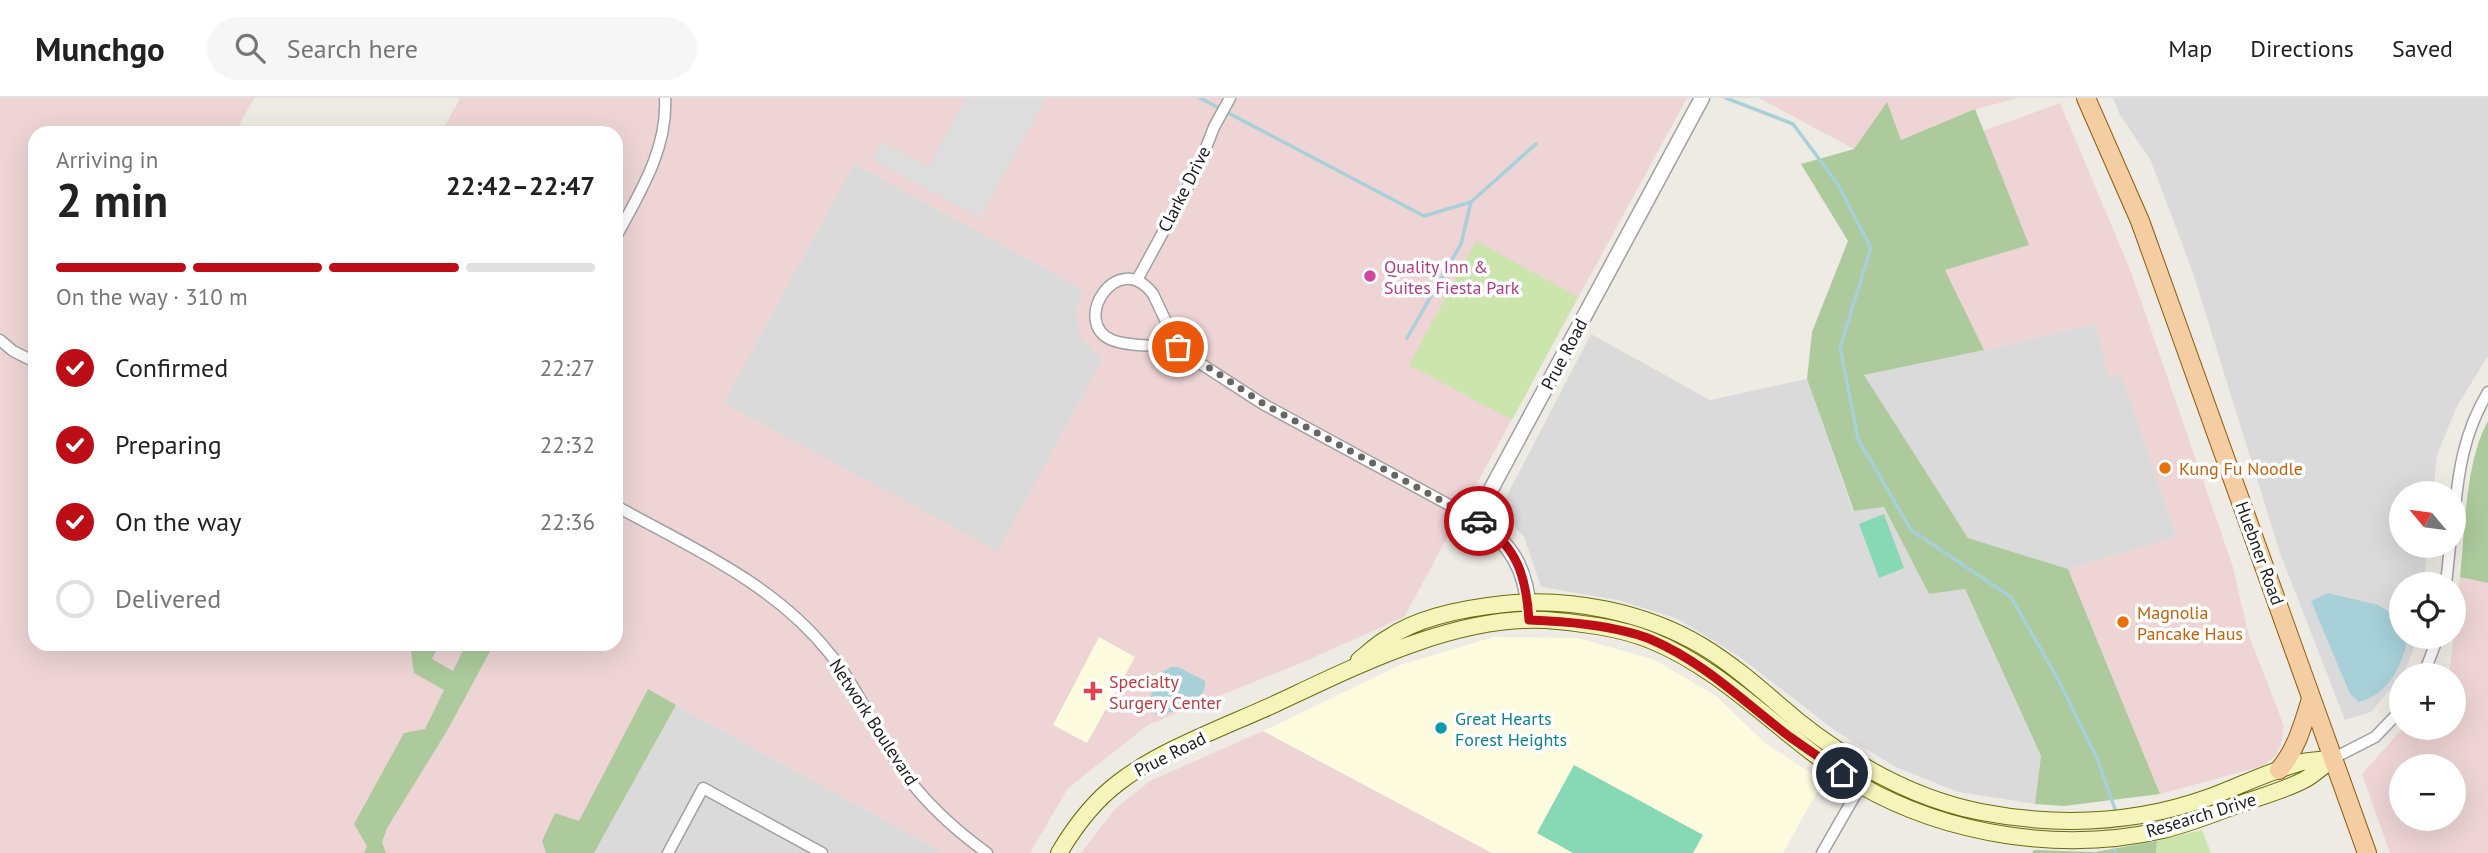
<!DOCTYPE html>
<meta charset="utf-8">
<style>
body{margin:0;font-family:"PT Sans",sans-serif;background:#f6f6f6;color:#222;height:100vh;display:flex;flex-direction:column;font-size:26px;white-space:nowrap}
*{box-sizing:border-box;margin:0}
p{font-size:23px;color:#767676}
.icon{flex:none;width:38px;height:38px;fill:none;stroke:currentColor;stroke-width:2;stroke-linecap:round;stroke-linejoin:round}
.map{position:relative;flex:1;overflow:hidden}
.panel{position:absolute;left:28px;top:28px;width:595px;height:525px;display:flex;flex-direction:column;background:#fff;border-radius:21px;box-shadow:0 7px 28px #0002}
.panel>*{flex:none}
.needle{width:46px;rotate:299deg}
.controls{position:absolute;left:2389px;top:383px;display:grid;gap:14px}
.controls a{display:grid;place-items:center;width:77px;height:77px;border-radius:50%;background:#fff;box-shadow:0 7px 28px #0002;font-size:35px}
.pin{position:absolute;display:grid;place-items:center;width:60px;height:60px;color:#fff;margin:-30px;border:4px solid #fff;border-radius:50%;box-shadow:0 2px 7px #0007}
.courier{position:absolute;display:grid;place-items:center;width:70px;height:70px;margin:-35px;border:5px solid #bd0e17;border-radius:50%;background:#fff;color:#222;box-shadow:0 2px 9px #0007}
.head em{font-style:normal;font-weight:600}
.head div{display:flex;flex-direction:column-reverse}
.head{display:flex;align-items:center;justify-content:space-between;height:119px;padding:0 28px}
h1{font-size:46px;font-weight:600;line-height:52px}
.bar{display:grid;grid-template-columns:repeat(4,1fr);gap:10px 7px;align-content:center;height:84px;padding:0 28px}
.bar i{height:9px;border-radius:5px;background:#e0e0e0}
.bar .current{background:#bd0e17}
.bar p{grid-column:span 4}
ol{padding:0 28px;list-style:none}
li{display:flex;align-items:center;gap:21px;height:77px}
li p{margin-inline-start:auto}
li .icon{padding:7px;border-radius:50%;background:#bd0e17;color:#fff;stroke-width:4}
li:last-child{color:#767676}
li i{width:38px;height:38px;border:4px solid #e0e0e0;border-radius:50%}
header{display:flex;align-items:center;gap:42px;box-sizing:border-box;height:98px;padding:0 35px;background:#fff;border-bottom:2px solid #e0e0e0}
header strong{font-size:33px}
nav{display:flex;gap:38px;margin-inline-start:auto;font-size:24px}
.search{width:490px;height:63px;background:#f6f6f6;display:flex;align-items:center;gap:18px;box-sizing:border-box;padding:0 24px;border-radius:38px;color:#767676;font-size:26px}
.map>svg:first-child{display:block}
.residential{fill:#dbdadb}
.commercial{fill:#eed4d5;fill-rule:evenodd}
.education{fill:#fdfbde}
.grass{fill:#cbe5ad}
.forest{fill:#acca9c}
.pitch{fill:#87d8b4}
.parking{fill:#ddd}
.water{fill:#a7d0d9}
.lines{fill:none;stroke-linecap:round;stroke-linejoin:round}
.stream{stroke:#a7d0d9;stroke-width:3.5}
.minor-casing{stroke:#a1a1a1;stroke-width:13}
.tertiary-casing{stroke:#a1a1a1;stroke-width:17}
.secondary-casing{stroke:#676d0c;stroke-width:18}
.primary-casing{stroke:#8d5b0a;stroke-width:20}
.minor{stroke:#fff;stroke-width:10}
.tertiary{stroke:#fff;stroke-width:14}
.secondary{stroke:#f5f5bb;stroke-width:16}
.primary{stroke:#f5cda2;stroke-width:18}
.done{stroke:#666563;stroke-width:7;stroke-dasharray:0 12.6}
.route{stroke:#bd0e17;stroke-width:9}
.hotel-dot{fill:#d1479c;stroke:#fff;stroke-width:2.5}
.food-dot{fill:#e8710a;stroke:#fff;stroke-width:2.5}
.health-dot{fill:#e0444e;stroke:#fff;stroke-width:2.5}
.culture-dot{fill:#0f9aa8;stroke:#fff;stroke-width:2.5}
.labels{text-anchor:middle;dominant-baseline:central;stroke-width:7;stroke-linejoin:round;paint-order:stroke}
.street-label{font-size:18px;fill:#1d1d1d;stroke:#fff}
.hotel-label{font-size:18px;fill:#b23c85;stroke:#fff;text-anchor:start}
.food-label{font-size:18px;fill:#c56008;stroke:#fff;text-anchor:start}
.health-label{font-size:18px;fill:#be3a42;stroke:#fff;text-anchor:start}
.culture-label{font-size:18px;fill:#0d838f;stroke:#fff;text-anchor:start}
</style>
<header>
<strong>Munchgo</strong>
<div class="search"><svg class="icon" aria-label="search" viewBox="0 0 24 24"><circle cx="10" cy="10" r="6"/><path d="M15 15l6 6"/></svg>Search here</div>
<nav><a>Map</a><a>Directions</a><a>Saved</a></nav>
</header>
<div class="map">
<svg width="2488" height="755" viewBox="0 0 2488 755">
<rect width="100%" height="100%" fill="#eeeae4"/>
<path class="residential" d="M2113,0H2488V258L2457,308L2437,357L2433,395L2401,396V448H2428L2423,486H2401V539H2418L2417,543L2404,575L2371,614L2345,622L2280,455L2192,172L2151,63L2120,17Z
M854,65L1083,191L1076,214L1092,252L1104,259L998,454L723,305Z
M2096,226L2108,277L2121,275L2177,439L2068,471L1968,440L1863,277L1984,252Z
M1591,236L1710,302L1807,281L1853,413L1884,409L1929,496L1965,491L2041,658L2035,706L1958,694L1896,669L1837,634L1737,557L1678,521L1618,502L1541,489L1524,439L1500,411Z
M676,607L944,755H594Z"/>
<path class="commercial" d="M0,0H254L235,35H35V546H616V35H441L460,0H1687L1404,519L1303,564L1148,627L1068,690L1030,755H944L676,607L594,755H0ZM854,65L1083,191L1076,214L1079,237L1092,252L1104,259L998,453L723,305Z
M1759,0H2017L1975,11L1901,42L1886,5L1854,51Z
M2060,5L2131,174L2233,469L2248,535L2284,628L2281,646L2275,658L2263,668L2160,696L2068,471L2177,439L2121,276L2108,278L2096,226L1984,252L1945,172L2028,147L1983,33Z
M2460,479L2488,485V755H2390L2362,676L2403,630H2454V578L2444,577L2450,570ZM2401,668H2454V721H2401Z
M1263,633L1492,755H1081L1115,711L1150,683Z"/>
<path class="education" d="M1099,539L1135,559L1087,645L1053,627Z
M1494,539L1578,540L1655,562L1716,598L1765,645L1823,683L1783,755H1492L1263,633L1400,567Z"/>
<path class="grass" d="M1476,143L1578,199L1512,322L1409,267Z
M2202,732L2211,755H2156L2157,743Z"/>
<path class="forest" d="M1887,4L1901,42L1975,11L2029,147L1945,172L1984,252L1864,277L1968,440L2068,471L2160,696L2064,708L2035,706L2041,658L1965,491L1929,496L1884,409L1854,413L1807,281L1812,234L1848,143L1801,66L1854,51Z
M2488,323V485L2460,479C2465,432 2465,364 2488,323Z
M410,546H439L432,561L453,573L466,546H494L447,633L387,730L382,744L386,755H364L367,748L354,726L404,635L425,631L444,592L414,575Z
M648,591L676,607L594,755H546L542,743L555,715L579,723Z
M2157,743L2156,755H2032L2034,752L2095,754Z"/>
<path class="pitch" d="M1884,416L1904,470L1879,480L1859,426Z
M1574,667L1703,737L1693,755H1573L1537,735Z"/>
<path class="parking" d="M966,0H1046L980,120L872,62L882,44L928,69Z"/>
<path class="water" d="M2328,495L2378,507L2401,521V539H2408C2403,567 2388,597 2359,604L2350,596L2311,503Z
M1171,569H1178L1205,583C1208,603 1176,611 1162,618L1155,616L1148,603L1164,573Z"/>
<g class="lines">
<path class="stream" d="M1200,0L1424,118L1471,104L1536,46
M1726,0L1793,26L1837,85L1871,150L1840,249L1858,341L1911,432L2011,499L2059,583L2097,660L2115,711
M1407,240L1461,146L1471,104
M2115,755V751"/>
<g class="minor-casing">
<path id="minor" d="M616,139C639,96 668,51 665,0
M1137,182L1199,68L1214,29L1230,0
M0,242L13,253L35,264
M1178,249C1159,247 1129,249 1112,242C1070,225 1117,149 1153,196L1178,249L1195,262L1263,306L1475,421
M616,408C692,450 775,486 830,556C854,585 869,619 888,651C913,693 948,727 987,755
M2454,420C2458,374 2464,334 2488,294
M2446,486L2450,448
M2423,578L2438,539
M2332,661L2375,639L2401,612
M668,755L703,690L822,755
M1822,755L1861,687"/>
</g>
<g class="tertiary-casing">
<path id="tertiary" d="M1529,513C1526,470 1511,445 1475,421L1702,0"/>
</g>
<g class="secondary-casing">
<path id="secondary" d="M1359,562C1368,555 1377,546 1388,540C1420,518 1466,510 1504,506C1570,499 1645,514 1702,548C1737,569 1767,597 1798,623C1851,665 1914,701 1981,714C2059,729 2135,726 2210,699C2239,688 2268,674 2299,665C2308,662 2320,662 2330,661
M1059,755C1075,728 1093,704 1118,685C1160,652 1227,628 1277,605C1356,568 1456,517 1546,522C1577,524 1621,530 1650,542C1730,574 1787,645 1860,687C1949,738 2064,755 2163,732C2188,726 2213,716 2237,707C2259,699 2283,693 2304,682C2314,677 2323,668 2332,661"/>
</g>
<g class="primary-casing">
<path id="primary" d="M2086,0L2140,123L2367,755
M2279,672C2296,652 2303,627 2311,601"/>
</g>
<use href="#minor" class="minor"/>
<use href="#tertiary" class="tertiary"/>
<use href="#secondary" class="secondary"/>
<use href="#primary" class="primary"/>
</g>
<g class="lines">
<path class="done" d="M1178,249L1264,306L1479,423"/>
<path class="route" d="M1479,423C1517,449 1526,477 1529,522C1565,523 1617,528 1650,541C1704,564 1744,604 1790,639C1807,651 1825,663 1842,675"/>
</g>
<circle class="hotel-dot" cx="1370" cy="178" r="7"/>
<g class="food-dot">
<circle cx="2165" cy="370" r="7"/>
<circle cx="2123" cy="524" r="7"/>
</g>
<path class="health-dot" d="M1089.5 582.5h7v7h7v7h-7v7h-7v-7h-7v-7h7z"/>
<circle class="culture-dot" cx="1441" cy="630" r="7"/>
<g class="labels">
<g class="street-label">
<text transform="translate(1184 91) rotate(-63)">Clarke Drive</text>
<text transform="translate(1564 256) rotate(-62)">Prue Road</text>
<text transform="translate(2260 455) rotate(70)">Huebner Road</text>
<text transform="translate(874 624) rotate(57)">Network Boulevard</text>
<text transform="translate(1170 656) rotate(-27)">Prue Road</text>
<text transform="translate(2201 717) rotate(-17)">Research Drive</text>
</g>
<g class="hotel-label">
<text x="1384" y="168">Quality Inn &amp;<tspan x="1384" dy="21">Suites Fiesta Park</tspan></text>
</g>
<g class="food-label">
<text x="2179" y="370">Kung Fu Noodle</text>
<text x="2137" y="514">Magnolia<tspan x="2137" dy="21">Pancake Haus</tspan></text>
</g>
<g class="health-label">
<text x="1109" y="583">Specialty<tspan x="1109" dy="21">Surgery Center</tspan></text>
</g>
<g class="culture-label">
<text x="1455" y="620">Great Hearts<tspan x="1455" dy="21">Forest Heights</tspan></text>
</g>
</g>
</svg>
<div class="controls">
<a><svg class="needle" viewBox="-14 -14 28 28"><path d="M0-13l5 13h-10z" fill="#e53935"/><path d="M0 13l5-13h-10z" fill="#767676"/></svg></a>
<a><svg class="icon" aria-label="locate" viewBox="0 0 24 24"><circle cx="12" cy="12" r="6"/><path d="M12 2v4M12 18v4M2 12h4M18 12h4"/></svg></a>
<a>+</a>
<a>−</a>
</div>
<div class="pin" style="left:1178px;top:249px;background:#ea580c"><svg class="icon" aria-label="bag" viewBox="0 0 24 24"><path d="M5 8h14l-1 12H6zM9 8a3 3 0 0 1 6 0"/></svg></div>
<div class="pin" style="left:1842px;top:675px;background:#1f2937"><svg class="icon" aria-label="home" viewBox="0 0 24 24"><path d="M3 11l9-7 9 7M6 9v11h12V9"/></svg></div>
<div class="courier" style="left:1479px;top:423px"><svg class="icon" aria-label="car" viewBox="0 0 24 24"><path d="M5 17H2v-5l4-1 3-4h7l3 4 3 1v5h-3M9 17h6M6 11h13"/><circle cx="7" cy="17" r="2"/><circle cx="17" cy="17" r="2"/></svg></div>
<section class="panel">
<div class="head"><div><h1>2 min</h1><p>Arriving in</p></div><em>22:42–22:47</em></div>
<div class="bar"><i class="current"></i><i class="current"></i><i class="current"></i><i></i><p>On the way · 310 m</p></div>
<ol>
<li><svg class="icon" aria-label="check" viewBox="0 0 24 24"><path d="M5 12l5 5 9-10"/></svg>Confirmed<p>22:27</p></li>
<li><svg class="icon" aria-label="check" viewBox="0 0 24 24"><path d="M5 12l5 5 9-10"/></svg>Preparing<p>22:32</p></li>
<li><svg class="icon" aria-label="check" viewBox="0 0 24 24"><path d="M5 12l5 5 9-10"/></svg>On the way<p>22:36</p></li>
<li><i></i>Delivered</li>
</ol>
</section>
</div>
